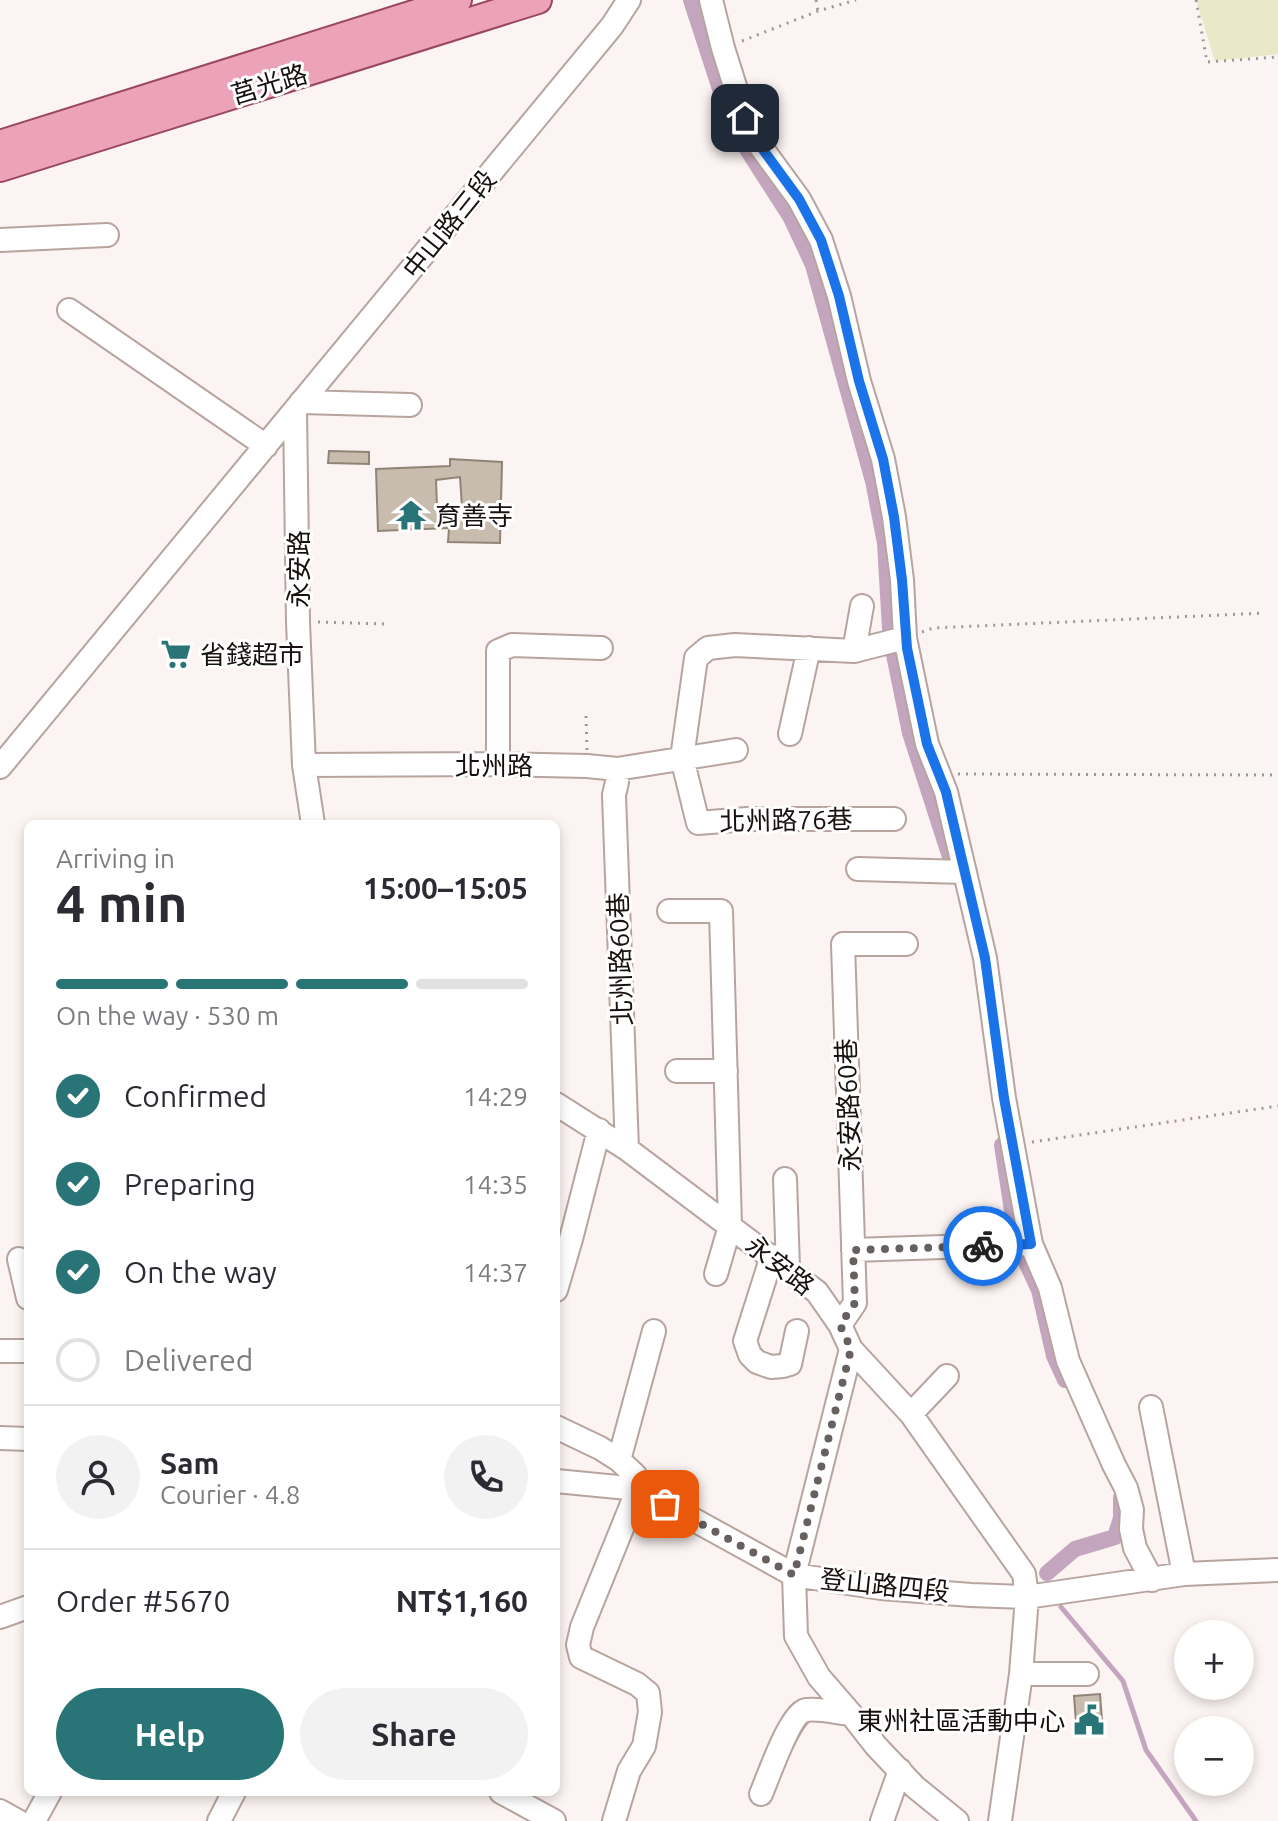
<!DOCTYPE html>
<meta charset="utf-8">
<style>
body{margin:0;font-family:Ubuntu,"Noto Sans TC",sans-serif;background:#f2f2f3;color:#2b2b33;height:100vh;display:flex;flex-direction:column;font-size:30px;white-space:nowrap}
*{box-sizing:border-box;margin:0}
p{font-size:26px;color:#7c7c81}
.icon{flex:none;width:44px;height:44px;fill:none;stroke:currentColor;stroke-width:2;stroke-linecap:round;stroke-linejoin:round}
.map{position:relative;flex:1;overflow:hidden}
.panel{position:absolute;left:24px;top:820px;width:536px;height:976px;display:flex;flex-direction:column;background:#fff;border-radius:12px;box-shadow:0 4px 12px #0003}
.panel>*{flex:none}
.tools{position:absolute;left:1174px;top:1620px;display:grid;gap:16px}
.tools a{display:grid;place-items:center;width:80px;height:80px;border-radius:50%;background:#fff;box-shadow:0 4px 12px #0003;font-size:40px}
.pin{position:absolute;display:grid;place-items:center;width:68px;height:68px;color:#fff;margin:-34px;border-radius:16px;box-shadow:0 4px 12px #0006}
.courier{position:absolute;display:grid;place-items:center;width:80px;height:80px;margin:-40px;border:6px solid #1a73e8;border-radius:50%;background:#fff;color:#222;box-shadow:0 2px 10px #0007}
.headline em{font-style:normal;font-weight:600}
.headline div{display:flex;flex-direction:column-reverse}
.headline{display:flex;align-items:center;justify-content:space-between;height:136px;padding:0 32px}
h1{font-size:52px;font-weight:600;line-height:60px}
.bar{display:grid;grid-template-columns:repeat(4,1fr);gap:12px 8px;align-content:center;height:96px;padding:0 32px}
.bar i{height:10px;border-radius:6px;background:#e1e1e2}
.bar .on{background:#297476}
.bar p{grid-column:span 4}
.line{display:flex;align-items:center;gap:20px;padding:0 32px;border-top:2px solid #e1e1e2}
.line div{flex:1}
.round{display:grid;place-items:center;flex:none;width:84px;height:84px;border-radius:42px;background:#f2f2f3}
ol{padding:0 32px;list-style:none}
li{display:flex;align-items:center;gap:24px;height:88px}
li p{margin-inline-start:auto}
li .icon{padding:8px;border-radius:50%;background:#297476;color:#fff;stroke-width:4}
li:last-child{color:#7c7c81}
li i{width:44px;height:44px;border:4px solid #e1e1e2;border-radius:50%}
.cta{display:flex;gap:16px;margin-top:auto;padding:16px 32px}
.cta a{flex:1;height:92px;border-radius:48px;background:#297476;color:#fff;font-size:32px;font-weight:600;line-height:92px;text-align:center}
.cta a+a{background:#f2f2f3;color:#2b2b33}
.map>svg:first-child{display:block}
.green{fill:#ebe8c8}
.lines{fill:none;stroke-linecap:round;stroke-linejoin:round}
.stream{stroke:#c4a5be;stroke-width:5}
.canal{stroke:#c4a5be;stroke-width:16}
.building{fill:#c8bcae;stroke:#908477;stroke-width:2;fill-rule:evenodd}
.minor-casing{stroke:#b7a49e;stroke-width:26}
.major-casing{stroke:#99475d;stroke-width:30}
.path{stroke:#9f9795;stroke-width:3;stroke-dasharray:2 6;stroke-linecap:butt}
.minor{stroke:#fff;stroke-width:22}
.major{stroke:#eca2b8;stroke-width:26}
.done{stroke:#66605e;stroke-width:8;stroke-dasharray:0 14.4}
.route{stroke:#1a73e8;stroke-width:10}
.labels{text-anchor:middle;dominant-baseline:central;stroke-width:6;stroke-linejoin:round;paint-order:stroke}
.street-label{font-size:26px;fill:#16100e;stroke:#fff}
.poi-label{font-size:26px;fill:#16100e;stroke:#fff;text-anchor:start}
</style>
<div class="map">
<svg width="1278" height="1821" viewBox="0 0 1278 1821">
<rect width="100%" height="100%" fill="#fcf4f2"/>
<path class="green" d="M1196,0H1278V54L1215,61Z"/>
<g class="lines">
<path class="stream" d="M1061,1607L1123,1681L1146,1750L1196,1821"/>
<path class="canal" d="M691,0L732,126L791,218L813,265L873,481L885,543L890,629
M894,655L910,733L951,860
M1002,1145L1013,1217L1018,1234
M1025,1260L1039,1290L1054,1356L1065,1380
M1047,1573L1075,1549L1115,1537L1121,1518V1498"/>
</g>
<path class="building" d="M329,451L369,452V464L328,463Z
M450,459L502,462L500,543L448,542L449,528L378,531L376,469L450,466ZM460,477L462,507H437L436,480Z
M1100,1694L1103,1733L1077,1735L1074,1696Z"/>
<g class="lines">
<g class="minor-casing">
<path id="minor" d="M711,0L723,48L745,118L753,136L799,199L821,240L839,296L859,381L883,459L894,517L902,580L905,638L927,744L946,792L985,958L1004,1098L1031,1244L1050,1288L1068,1361L1114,1465L1126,1488L1132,1510L1131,1529L1135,1548L1152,1580
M0,240L107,235
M69,310L266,446
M301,402L410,405
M295,410L298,622L304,765L313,824
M854,651L862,606
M790,734L809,648
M498,764V651L512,645L601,648
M304,765L498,764L587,766L617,769L736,750
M0,767L612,26L629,0
M617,769V782L614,795L627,1149
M894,819H747L698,823L682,758L696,658L708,648L735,645L854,651L905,638
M858,869L965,872
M669,911H721L730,1226L716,1274
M677,1071H726
M556,1104L627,1149L817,1292L840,1325L851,1349L911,1414L1024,1574L1027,1597L1021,1674L1000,1821
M785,1179L788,1268
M853,1250L1031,1244
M772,1256L745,1341L750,1355L757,1362L771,1367L783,1366L790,1364L797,1331
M19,1259L28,1298
M556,1290L571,1239L599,1130
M840,1325L855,1303L843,944H906
M851,1349L794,1575L796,1636L819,1677L851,1714L876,1746L915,1787L957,1821
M0,1351H28
M1151,1407L1184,1574
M911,1414L947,1376
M556,1427L600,1448L619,1460L635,1475L638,1489L582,1627L578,1645L581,1657L637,1684L648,1693L650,1712L644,1746L629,1771L614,1821
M0,1438L28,1439
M619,1460L654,1331
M556,1481L638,1489L794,1575L881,1588L971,1595L1027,1597L1184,1574L1278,1570
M0,1617L28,1607
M1021,1674H1087
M501,1792L554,1821
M761,1794C768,1778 790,1713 806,1710C820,1708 838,1713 851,1714
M0,1811L18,1821
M34,1821L50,1792
M219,1821L234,1792
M882,1821L900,1770"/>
</g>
<g class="major-casing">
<path id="major" d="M0,144L458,0
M0,168L538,0"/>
</g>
<path class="path" d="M816,0L818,11
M1196,0L1207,62L1278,57
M742,41L818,11L856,0
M318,622L387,624
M922,632L933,628L1265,613
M586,716L587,750
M958,774L1278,775
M1032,1142L1278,1106"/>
<use href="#minor" class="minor"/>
<use href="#major" class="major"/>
</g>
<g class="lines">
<path class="done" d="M665,1504L794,1575L851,1349L840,1325L855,1303L853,1250L983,1246"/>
<path class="route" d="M745,118L753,136L799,199L821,240L839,296L859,381L883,459L894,517L902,580L907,648L927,744L946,792L985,958L1004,1098L1031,1244L983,1246"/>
</g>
<defs>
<g id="temple-bare" transform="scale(2.4)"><path d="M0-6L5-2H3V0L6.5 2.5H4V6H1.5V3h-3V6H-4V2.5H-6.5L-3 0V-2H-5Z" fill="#297476" stroke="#fff" stroke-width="2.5" paint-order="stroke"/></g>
<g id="supermarket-bare" transform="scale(2.4)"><path d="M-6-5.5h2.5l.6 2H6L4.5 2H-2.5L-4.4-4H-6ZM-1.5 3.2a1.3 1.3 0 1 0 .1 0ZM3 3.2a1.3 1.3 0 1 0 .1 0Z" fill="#297476" stroke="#fff" stroke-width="2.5" paint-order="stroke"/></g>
<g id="civic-bare" transform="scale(2.4)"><path d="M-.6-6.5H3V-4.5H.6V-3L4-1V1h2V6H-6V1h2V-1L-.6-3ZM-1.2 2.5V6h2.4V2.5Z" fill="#297476" stroke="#fff" stroke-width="2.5" paint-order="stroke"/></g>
</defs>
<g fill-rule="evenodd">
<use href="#temple-bare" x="411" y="515"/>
<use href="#supermarket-bare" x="176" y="654"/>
<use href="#civic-bare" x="1089" y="1720"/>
</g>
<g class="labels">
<g class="street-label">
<text transform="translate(269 84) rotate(-17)">莒光路</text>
<text transform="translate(449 224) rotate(-51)">中山路三段</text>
<text transform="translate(298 569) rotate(-90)">永安路</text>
<text x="494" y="765">北州路</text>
<text transform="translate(786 820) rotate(-1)">北州路76巷</text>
<text transform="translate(620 959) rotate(-92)">北州路60巷</text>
<text transform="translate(848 1105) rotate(-92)">永安路60巷</text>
<text transform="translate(780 1265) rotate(38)">永安路</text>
<text transform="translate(885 1585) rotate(6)">登山路四段</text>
</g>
<g class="poi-label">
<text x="435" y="515">育善寺</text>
<text x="200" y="654">省錢超市</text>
<text x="1065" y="1720" text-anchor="end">東州社區活動中心</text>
</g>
</g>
</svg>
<div class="tools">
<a>+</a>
<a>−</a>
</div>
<div class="pin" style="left:665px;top:1504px;background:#ea580c"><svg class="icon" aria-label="bag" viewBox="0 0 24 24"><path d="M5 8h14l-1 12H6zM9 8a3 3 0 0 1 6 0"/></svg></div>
<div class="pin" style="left:745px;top:118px;background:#1f2937"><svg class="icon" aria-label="home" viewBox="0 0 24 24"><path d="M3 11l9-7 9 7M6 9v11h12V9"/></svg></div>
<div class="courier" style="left:983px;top:1246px"><svg class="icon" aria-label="bike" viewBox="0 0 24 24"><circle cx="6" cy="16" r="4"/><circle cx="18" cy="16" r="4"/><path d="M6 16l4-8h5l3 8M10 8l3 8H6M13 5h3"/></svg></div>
<section class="panel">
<div class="headline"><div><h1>4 min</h1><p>Arriving in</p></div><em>15:00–15:05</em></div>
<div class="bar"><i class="on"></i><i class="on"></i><i class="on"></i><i></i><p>On the way · 530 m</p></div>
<ol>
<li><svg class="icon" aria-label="check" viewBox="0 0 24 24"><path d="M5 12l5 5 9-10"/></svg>Confirmed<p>14:29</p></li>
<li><svg class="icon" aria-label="check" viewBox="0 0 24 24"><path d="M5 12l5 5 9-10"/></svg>Preparing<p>14:35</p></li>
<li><svg class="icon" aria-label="check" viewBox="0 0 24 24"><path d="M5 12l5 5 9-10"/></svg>On the way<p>14:37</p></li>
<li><i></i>Delivered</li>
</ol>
<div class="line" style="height:144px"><a class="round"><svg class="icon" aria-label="person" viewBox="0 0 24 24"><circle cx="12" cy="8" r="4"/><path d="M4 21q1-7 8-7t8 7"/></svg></a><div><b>Sam</b><p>Courier · 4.8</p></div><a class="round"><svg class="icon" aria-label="phone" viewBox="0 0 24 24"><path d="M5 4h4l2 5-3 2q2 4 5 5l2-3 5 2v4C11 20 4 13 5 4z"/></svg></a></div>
<div class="line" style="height:104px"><div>Order #5670</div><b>NT$1,160</b></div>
<div class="cta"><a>Help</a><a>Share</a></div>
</section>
</div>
